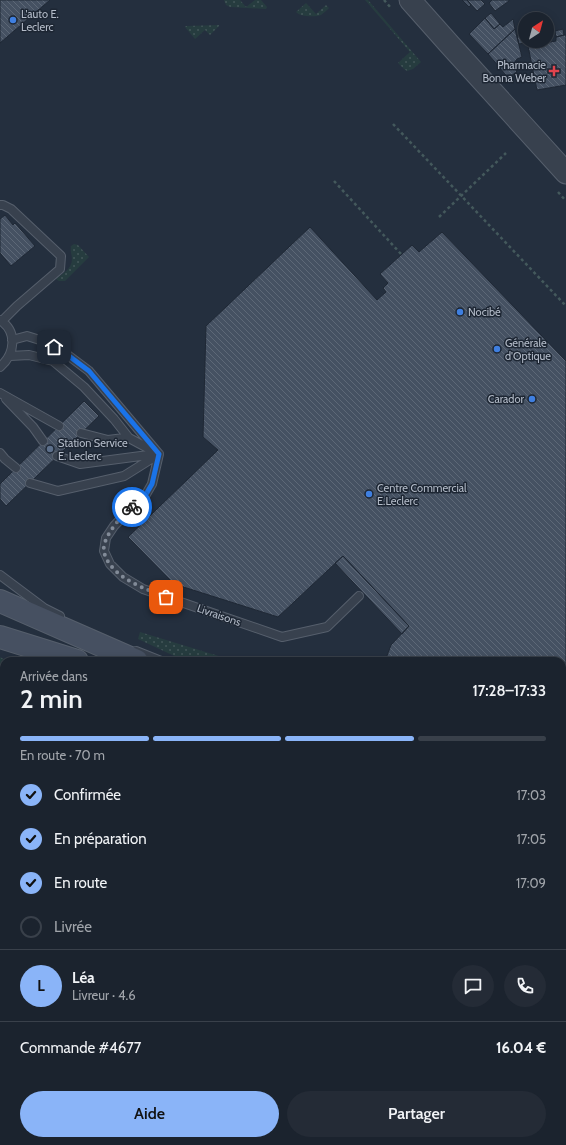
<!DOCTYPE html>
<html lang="fr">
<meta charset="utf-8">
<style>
body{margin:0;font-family:Cabin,sans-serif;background:#242b36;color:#f1f3f6;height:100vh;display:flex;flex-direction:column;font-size:15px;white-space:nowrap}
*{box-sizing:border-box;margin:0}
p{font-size:13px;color:#a0a4aa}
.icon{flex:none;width:22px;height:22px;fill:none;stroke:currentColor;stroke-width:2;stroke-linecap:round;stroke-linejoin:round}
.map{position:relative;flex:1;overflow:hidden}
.sheet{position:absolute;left:0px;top:657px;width:566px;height:488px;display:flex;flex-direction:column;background:#1b232e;border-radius:12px 12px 0 0;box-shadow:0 2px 10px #0003,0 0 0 1px #39404a}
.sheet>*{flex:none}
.needle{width:26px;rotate:36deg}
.controls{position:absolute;left:518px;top:12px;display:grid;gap:8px}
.controls a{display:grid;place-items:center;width:36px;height:36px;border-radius:50%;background:#1b232e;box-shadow:0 2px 10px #0003,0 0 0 1px #39404a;font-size:20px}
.pin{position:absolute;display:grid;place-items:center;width:34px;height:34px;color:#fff;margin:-17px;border-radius:8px;box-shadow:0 2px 6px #0006}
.courier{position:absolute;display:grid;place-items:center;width:40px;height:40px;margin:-20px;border:3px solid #1a73e8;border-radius:50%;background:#fff;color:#222;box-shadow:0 1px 5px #0007}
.head em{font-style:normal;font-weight:600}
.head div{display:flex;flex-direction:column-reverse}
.head{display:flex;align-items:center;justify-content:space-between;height:68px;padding:0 20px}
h1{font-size:26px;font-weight:600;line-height:30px}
.bar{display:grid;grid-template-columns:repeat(4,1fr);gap:6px 4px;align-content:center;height:48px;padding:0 20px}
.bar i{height:5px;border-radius:3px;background:#39404a}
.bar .current{background:#8ab4f8}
.bar p{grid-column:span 4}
.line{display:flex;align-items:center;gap:10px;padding:0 20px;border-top:1px solid #39404a}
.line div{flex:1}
.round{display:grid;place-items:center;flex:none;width:42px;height:42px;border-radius:21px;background:#242b36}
ol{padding:0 20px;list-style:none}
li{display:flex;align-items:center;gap:12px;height:44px}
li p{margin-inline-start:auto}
li .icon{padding:4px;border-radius:50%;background:#8ab4f8;color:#111;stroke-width:4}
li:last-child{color:#a0a4aa}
li i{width:22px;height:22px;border:2px solid #39404a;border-radius:50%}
.cta{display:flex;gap:8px;margin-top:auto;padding:8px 20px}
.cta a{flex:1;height:46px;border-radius:24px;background:#8ab4f8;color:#111;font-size:16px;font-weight:600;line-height:46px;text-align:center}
.cta a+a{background:#242b36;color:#f1f3f6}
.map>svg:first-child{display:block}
.grass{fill:url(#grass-dots)}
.water{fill:url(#water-ripples)}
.building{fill:url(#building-back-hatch);stroke:#1f2835}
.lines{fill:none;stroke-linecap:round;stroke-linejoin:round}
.service-casing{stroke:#565f6c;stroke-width:10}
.tertiary-casing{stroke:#565f6c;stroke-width:23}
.secondary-casing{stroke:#565f6c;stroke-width:24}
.trunk-casing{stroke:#434c59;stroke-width:24}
.motorway-casing{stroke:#434c59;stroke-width:24}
.path{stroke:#44595c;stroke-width:2.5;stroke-dasharray:3 3;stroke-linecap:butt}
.service{stroke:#38414e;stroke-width:8}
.tertiary{stroke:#38414e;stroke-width:21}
.secondary{stroke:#465061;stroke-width:22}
.trunk{stroke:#656462;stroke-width:22}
.motorway{stroke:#746855;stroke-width:22}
.done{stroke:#828b98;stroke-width:4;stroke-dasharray:0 7.2}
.route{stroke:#1a73e8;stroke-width:5}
.shop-dot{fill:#3f7fe0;stroke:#1d2633;stroke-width:1.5}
.health-dot{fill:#e0444e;stroke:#1d2633;stroke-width:1.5}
.service-dot{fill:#5c6f8a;stroke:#1d2633;stroke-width:1.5}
.labels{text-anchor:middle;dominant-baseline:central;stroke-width:3;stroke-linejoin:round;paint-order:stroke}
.poi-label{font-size:11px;fill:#b4bcc9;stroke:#1d2633;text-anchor:start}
.street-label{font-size:11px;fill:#b4bcc9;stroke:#1d2633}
</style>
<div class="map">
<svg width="566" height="1145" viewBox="0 0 566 1145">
<defs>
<pattern id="grass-dots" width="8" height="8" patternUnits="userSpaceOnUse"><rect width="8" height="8" fill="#263c3f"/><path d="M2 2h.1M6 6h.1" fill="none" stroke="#435659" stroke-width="1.8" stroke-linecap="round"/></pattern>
<pattern id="water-ripples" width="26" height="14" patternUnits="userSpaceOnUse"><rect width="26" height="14" fill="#394c67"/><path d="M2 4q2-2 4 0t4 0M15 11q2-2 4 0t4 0" fill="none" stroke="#53647b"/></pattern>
<pattern id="building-back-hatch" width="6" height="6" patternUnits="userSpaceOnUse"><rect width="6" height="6" fill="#455162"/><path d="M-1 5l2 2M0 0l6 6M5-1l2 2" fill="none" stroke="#5d6877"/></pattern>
</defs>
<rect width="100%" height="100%" fill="#242f3e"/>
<path class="grass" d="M224,0H240L246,7L255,0H261L267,7L266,9L230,7L226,5Z
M365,0H368L421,62L413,69L407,71L404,69L398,63L410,52Z
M306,3L316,14L326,5L329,8C327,10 324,13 321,15C316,17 300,17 296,12Z
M219,25V26L210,35L205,30L195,39L185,27L186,26Z
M74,244L78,245L89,257L65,281H59L56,279C62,274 72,269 72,259C72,255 70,251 71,246Z
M140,632L235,661H185L138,639Z
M0,657L7,661H4V1066L0,1064Z
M562,838L566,839V1020L562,1021Z
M0,1125L4,1127V1141H35L44,1145H0Z
M117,1141H402L401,1145H124Z"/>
<path class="water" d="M566,1020V1145H401L402,1141H562V1021Z"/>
<path class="building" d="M0,0H50L0,43Z
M462,0H467L471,5L469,7Z
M467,0H481L485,4L477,11Z
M492,0H509V1L495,11L489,3Z
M491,13L500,24L494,29L485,18Z
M485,18L494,29L500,24L503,27L513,19L515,29L488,54L469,34Z
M515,29L522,57L517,59L514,63L517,69L516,73L512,75H506L488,54Z
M563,29L564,35L556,37L555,31Z
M525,35V41H536L519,44L517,36Z
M564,35H566V85L537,90L528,46L556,41V37Z
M5,215L13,225L15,223L35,246L11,266L0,253V219Z
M310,227L377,300L386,292L383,288L388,283L380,274L412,245L419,252L442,232L566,361V679L562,678V661H385L391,645L409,626L343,556L278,617L174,584L128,537L218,450L203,437L206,326Z
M84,401L99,416L6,506L0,499V484Z
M343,556L409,626L402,634L335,563Z"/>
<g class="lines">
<g class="service-casing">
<path id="service" d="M0,205H3L11,209L61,256L60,269L17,306L2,321
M0,320C18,332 15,354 0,367
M12,340L27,336L43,341L65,353L89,371L159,454
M10,356L29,355L53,361L84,387L114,419L129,438
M0,393L59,426
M6,399L33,427L43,441
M81,433L108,440L124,438H129L155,452
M0,453L5,459L16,468
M159,454L152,484L145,496L130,509L114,526L106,538L104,551L110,564L123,577L143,589L282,637L327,627L359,596
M57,456L80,464L156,454
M30,483L58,491L124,476L159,454
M0,575L44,608L60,616
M136,651L161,661"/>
</g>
<g class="tertiary-casing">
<path id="tertiary" d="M410,0L450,45L566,173"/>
</g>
<g class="secondary-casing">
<path id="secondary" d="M0,601L137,661
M0,637L77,661
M562,794L566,795
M562,815L566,817"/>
</g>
<g class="trunk-casing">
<path id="trunk" d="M0,1106L4,1109
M45,1141L50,1145"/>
</g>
<g class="motorway-casing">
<path id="motorway" d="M0,1081L4,1084
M94,1141L101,1145"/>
</g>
<path class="path" d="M384,0L391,8
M393,124L566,306
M334,181L401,254
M558,192L566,201
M439,217L506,153"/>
<use href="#service" class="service"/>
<use href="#tertiary" class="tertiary"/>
<use href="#secondary" class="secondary"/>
<use href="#trunk" class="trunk"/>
<use href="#motorway" class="motorway"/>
</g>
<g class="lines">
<path class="done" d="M132,507C122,515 101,538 104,552C110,577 145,589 166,597"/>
<path class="route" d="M54,347L65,353L89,371L159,454L152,484L145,496L132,507"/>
</g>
<g class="shop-dot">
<circle cx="13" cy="20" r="4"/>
<circle cx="460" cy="312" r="4"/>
<circle cx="497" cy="349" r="4"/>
<circle cx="532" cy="399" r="4"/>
<circle cx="369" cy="494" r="4"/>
</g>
<path class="health-dot" d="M552 65h4v4h4v4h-4v4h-4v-4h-4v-4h4z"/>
<circle class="service-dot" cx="50" cy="449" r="4"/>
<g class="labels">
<g class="poi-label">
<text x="21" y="14">L'auto E.<tspan x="21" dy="13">Leclerc</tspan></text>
<text x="546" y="65" text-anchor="end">Pharmacie<tspan x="546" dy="13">Bonna Weber</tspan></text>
<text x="468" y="312">Nocibé</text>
<text x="505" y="343">Générale<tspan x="505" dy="13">d'Optique</tspan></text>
<text x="524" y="399" text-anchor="end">Carador</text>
<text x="58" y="443">Station Service<tspan x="58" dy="13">E. Leclerc</tspan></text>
<text x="377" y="488">Centre Commercial<tspan x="377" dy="13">E.Leclerc</tspan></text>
</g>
<g class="street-label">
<text transform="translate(219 615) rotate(19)">Livraisons</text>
</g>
</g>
</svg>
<div class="controls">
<a><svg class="needle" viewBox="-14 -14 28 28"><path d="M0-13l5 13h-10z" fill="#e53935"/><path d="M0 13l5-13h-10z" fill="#a0a4aa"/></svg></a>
</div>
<div class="pin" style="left:166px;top:597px;background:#ea580c"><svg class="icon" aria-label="bag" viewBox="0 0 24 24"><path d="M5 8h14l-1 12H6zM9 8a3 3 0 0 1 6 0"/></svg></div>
<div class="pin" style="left:54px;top:347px;background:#1f2937"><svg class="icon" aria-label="home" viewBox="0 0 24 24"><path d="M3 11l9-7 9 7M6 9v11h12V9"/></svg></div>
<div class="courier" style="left:132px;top:507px"><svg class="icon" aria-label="bike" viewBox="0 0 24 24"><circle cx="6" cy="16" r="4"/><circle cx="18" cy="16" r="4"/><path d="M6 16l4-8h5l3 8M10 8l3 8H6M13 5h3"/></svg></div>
<section class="sheet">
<div class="head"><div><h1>2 min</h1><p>Arrivée dans</p></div><em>17:28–17:33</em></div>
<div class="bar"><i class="current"></i><i class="current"></i><i class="current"></i><i></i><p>En route · 70 m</p></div>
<ol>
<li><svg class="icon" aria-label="check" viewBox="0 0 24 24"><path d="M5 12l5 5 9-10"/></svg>Confirmée<p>17:03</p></li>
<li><svg class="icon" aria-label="check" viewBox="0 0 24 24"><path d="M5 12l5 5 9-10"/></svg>En préparation<p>17:05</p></li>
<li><svg class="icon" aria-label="check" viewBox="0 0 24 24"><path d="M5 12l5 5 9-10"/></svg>En route<p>17:09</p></li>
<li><i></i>Livrée</li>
</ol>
<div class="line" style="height:72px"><b class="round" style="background:#8ab4f8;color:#111">L</b><div><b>Léa</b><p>Livreur · 4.6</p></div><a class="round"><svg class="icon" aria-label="chat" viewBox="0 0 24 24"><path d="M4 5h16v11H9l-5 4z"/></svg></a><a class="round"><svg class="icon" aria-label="phone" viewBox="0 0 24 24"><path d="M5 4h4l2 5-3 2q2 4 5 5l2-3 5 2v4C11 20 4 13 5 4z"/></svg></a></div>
<div class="line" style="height:52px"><div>Commande #4677</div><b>16.04 €</b></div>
<div class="cta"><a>Aide</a><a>Partager</a></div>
</section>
</div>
